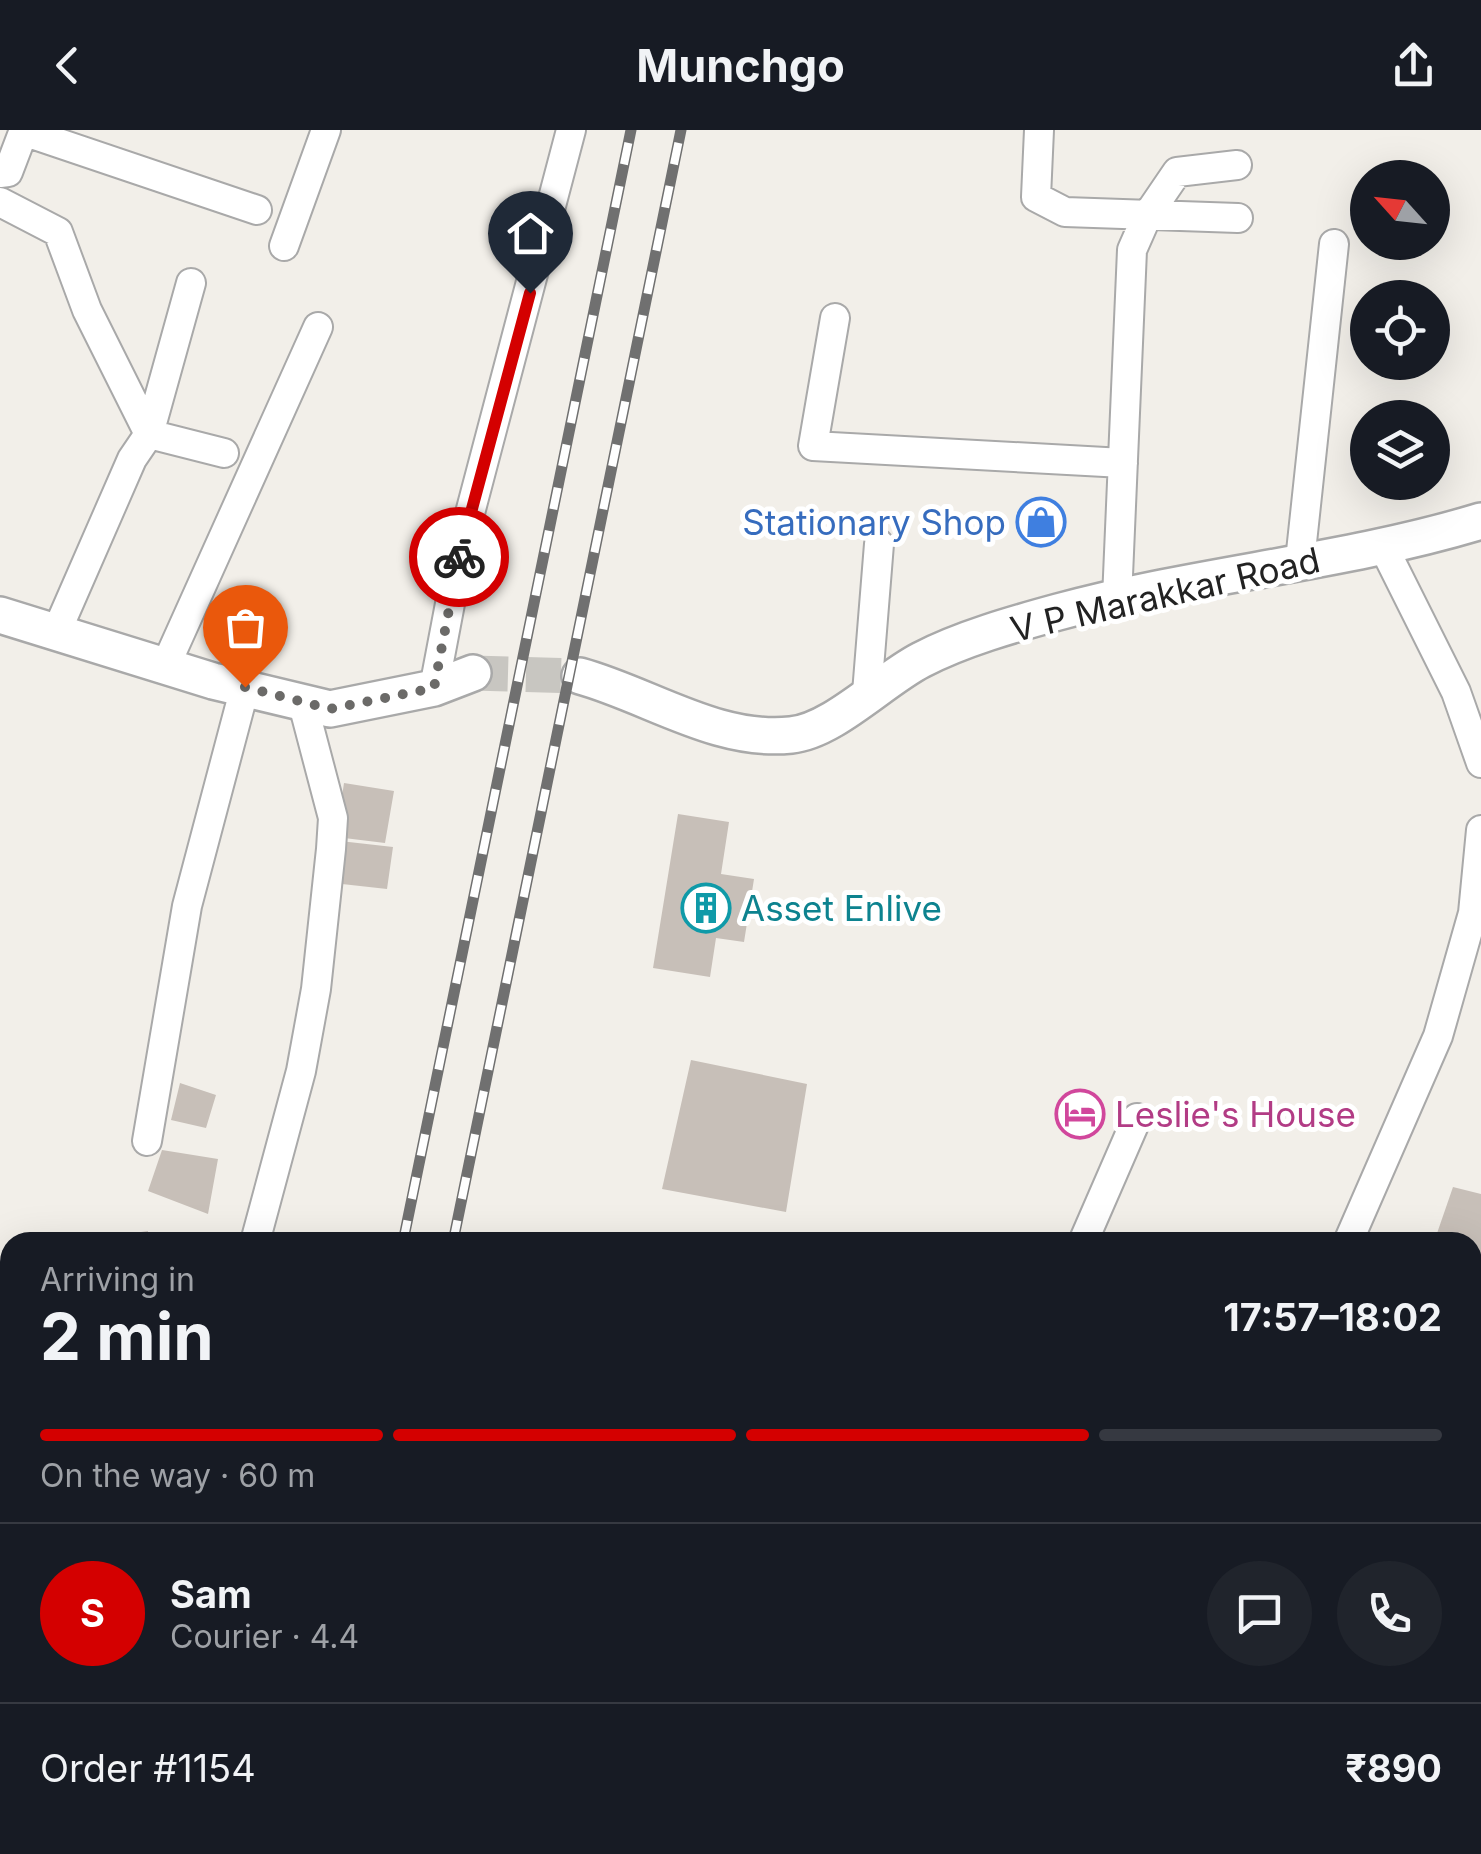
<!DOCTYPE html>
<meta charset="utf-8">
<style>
body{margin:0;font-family:Inter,sans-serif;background:#20242c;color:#f1f3f6;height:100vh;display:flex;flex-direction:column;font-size:38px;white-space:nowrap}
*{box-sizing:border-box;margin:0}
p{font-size:32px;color:#9ea1a6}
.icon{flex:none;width:55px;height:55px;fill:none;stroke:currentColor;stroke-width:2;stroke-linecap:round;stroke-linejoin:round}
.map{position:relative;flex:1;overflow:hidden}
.side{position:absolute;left:0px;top:1102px;width:1482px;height:622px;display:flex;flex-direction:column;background:#171b24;border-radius:30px 30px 0 0;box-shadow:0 10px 40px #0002}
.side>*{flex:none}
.needle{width:65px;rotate:297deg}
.buttons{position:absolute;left:1350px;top:30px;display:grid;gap:20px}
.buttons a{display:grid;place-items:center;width:100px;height:100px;border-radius:50%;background:#171b24;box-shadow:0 10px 40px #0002;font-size:50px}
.pin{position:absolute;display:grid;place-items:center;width:85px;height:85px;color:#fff;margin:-102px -42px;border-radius:50% 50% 50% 0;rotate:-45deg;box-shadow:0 0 10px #0007}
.pin .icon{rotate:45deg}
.courier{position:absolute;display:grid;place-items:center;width:100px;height:100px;margin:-50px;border:8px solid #d40000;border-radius:50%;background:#fff;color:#222;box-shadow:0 2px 12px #0007}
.overview em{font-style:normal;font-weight:700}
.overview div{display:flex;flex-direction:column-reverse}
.overview{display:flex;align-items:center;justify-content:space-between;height:170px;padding:0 40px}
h1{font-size:65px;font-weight:700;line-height:75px}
.bar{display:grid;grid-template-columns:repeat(4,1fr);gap:15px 10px;align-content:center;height:120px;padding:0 40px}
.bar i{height:12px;border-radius:8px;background:#363941}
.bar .selected{background:#d40000}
.bar p{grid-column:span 4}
.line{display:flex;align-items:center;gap:25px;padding:0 40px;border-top:2px solid #363941}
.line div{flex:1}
.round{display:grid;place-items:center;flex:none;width:105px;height:105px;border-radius:52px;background:#20242c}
header{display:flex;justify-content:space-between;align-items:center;height:130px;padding:0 40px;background:#171b24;font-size:45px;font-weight:700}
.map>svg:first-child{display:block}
.building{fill:#c7bfb8}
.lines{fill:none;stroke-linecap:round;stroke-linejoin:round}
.tertiary-tunnel{stroke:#c8c6c1;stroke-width:35;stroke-dasharray:35 18;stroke-linecap:butt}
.minor-casing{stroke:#a9a9a9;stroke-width:32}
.tertiary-casing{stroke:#a9a9a9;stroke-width:40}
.minor{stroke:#fff;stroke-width:28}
.tertiary{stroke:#fff;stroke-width:35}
.rail-casing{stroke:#707070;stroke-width:11}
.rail{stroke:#fff;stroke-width:8;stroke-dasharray:22;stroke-linecap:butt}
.done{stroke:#6b6a68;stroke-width:10;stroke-dasharray:0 18}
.route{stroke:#d40000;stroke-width:12}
.labels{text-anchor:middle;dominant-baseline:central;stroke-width:10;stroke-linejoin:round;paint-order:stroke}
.shop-label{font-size:35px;fill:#366cbe;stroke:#fff;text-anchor:end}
.street-label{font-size:35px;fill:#222;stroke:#fff}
.culture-label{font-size:35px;fill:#0d838f;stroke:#fff;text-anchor:start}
.hotel-label{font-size:35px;fill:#b23c85;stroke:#fff;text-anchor:start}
</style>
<header><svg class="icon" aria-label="back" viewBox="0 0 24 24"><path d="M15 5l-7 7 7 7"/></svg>Munchgo<svg class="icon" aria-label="share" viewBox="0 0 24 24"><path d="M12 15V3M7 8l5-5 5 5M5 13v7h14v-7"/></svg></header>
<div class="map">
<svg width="1481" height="1724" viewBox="0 0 1481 1724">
<rect width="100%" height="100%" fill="#f2efe9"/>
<path class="building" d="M344,653L394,661L385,713L336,707Z
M678,684L729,692L721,744L754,749L744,812L716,808L710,847L653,838Z
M340,711L393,717L387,759L333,753Z
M691,930L807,954L786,1082L662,1059Z
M180,953L216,965L206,998L171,990Z
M162,1020L218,1029L208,1084L148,1061Z
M1453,1057L1481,1064V1406L1472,1405V1112H1434Z
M148,1101V1112H105L106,1107Z
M0,1344L10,1346V1403L0,1400Z
M9,1476H10V1524L0,1521Z"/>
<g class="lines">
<path class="tertiary-tunnel" d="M473,543L580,546"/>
<g class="minor-casing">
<path id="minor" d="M1039,0L1036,67L1065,82L1238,88
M23,1L257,80
M0,43L8,42L24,0
M0,72L58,102L87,180L149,304
M284,116L326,0
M835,188L813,316L1123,333
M149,304L191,153
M1383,416L1456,562L1481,633
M1300,431L1334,114
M1117,469L1132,120L1147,86L1177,42L1237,35
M56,503L132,329L149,304L224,323
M165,537L318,197
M434,558L460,421L571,0
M867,563L879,414
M147,1011L187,776L245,557
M255,1112L301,941L316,859L331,719L333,688L303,574
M1083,1112L1137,988
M1348,1112L1438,906L1473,783L1481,700
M0,1311L10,1313
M1479,1542H1481
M0,1630L10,1632
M1192,1715L1217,1724
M1452,1715L1481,1720
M874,1724L877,1715"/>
</g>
<g class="tertiary-casing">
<path id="tertiary" d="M0,485L213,551L330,579L434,558L473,543
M580,546C649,565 717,613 791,605C833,601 882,550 921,530C961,509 1014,494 1058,482C1197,444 1343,433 1481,391"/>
</g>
<use href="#minor" class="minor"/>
<use href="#tertiary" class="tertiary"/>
<g class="rail-casing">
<path id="rail" d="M403,1112L631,0
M453,1112L681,0
M275,1724L276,1715
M325,1724L327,1715"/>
</g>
<use href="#rail" class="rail"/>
</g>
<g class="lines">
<path class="done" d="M245,557L330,579L434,558L459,427"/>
<path class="route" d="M459,427L530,163"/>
</g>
<defs>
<g id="shop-ring" transform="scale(2.5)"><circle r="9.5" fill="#fff" stroke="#3f7fe0" stroke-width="1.5"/><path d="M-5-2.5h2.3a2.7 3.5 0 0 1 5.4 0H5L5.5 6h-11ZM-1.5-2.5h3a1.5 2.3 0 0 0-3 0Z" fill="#3f7fe0"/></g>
<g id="building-ring" transform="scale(2.5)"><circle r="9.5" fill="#fff" stroke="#0f9aa8" stroke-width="1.5"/><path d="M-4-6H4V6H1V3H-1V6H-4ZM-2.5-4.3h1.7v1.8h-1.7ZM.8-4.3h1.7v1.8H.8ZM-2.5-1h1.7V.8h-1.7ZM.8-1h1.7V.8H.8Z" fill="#0f9aa8"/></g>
<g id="hotel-ring" transform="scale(2.5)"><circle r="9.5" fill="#fff" stroke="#d1479c" stroke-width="1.5"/><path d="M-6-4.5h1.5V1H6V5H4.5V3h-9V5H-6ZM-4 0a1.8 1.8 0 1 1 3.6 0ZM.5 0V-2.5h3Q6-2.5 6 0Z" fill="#d1479c"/></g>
</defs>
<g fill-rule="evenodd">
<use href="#shop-ring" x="1041" y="392"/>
<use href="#building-ring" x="706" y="778"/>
<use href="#hotel-ring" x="1080" y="984"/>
</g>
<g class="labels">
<g class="shop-label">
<text x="1006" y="392">Stationary Shop</text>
</g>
<g class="street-label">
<text transform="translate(1165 464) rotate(-13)">V P Marakkar Road</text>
</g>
<g class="culture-label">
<text x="741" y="778">Asset Enlive</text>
</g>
<g class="hotel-label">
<text x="1115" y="984">Leslie's House</text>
</g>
</g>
</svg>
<div class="buttons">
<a><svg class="needle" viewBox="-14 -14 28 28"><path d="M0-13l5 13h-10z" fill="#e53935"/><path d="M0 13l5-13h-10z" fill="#9ea1a6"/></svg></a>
<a><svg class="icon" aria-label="locate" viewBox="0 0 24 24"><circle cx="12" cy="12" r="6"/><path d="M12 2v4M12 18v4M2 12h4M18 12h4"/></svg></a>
<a><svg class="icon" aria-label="layers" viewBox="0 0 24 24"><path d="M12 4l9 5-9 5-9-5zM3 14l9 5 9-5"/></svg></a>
</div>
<div class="pin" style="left:245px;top:557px;background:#ea580c"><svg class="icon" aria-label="bag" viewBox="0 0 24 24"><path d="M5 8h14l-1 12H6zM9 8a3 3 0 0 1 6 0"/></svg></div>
<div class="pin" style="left:530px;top:163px;background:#1f2937"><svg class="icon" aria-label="home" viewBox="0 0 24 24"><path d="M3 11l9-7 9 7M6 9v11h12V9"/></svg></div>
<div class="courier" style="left:459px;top:427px"><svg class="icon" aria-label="bike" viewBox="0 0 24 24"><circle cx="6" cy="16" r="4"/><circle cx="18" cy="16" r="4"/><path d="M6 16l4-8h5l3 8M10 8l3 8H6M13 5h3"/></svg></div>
<section class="side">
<div class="overview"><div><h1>2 min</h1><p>Arriving in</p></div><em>17:57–18:02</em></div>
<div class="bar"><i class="selected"></i><i class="selected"></i><i class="selected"></i><i></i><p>On the way · 60 m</p></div>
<div class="line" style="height:180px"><b class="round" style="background:#d40000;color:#fff">S</b><div><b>Sam</b><p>Courier · 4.4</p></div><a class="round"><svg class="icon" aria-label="chat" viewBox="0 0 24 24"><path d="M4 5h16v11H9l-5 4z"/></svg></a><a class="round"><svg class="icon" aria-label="phone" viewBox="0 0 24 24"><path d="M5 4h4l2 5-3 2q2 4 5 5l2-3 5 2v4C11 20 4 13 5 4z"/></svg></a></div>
<div class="line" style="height:130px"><div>Order #1154</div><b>₹890</b></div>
</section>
</div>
